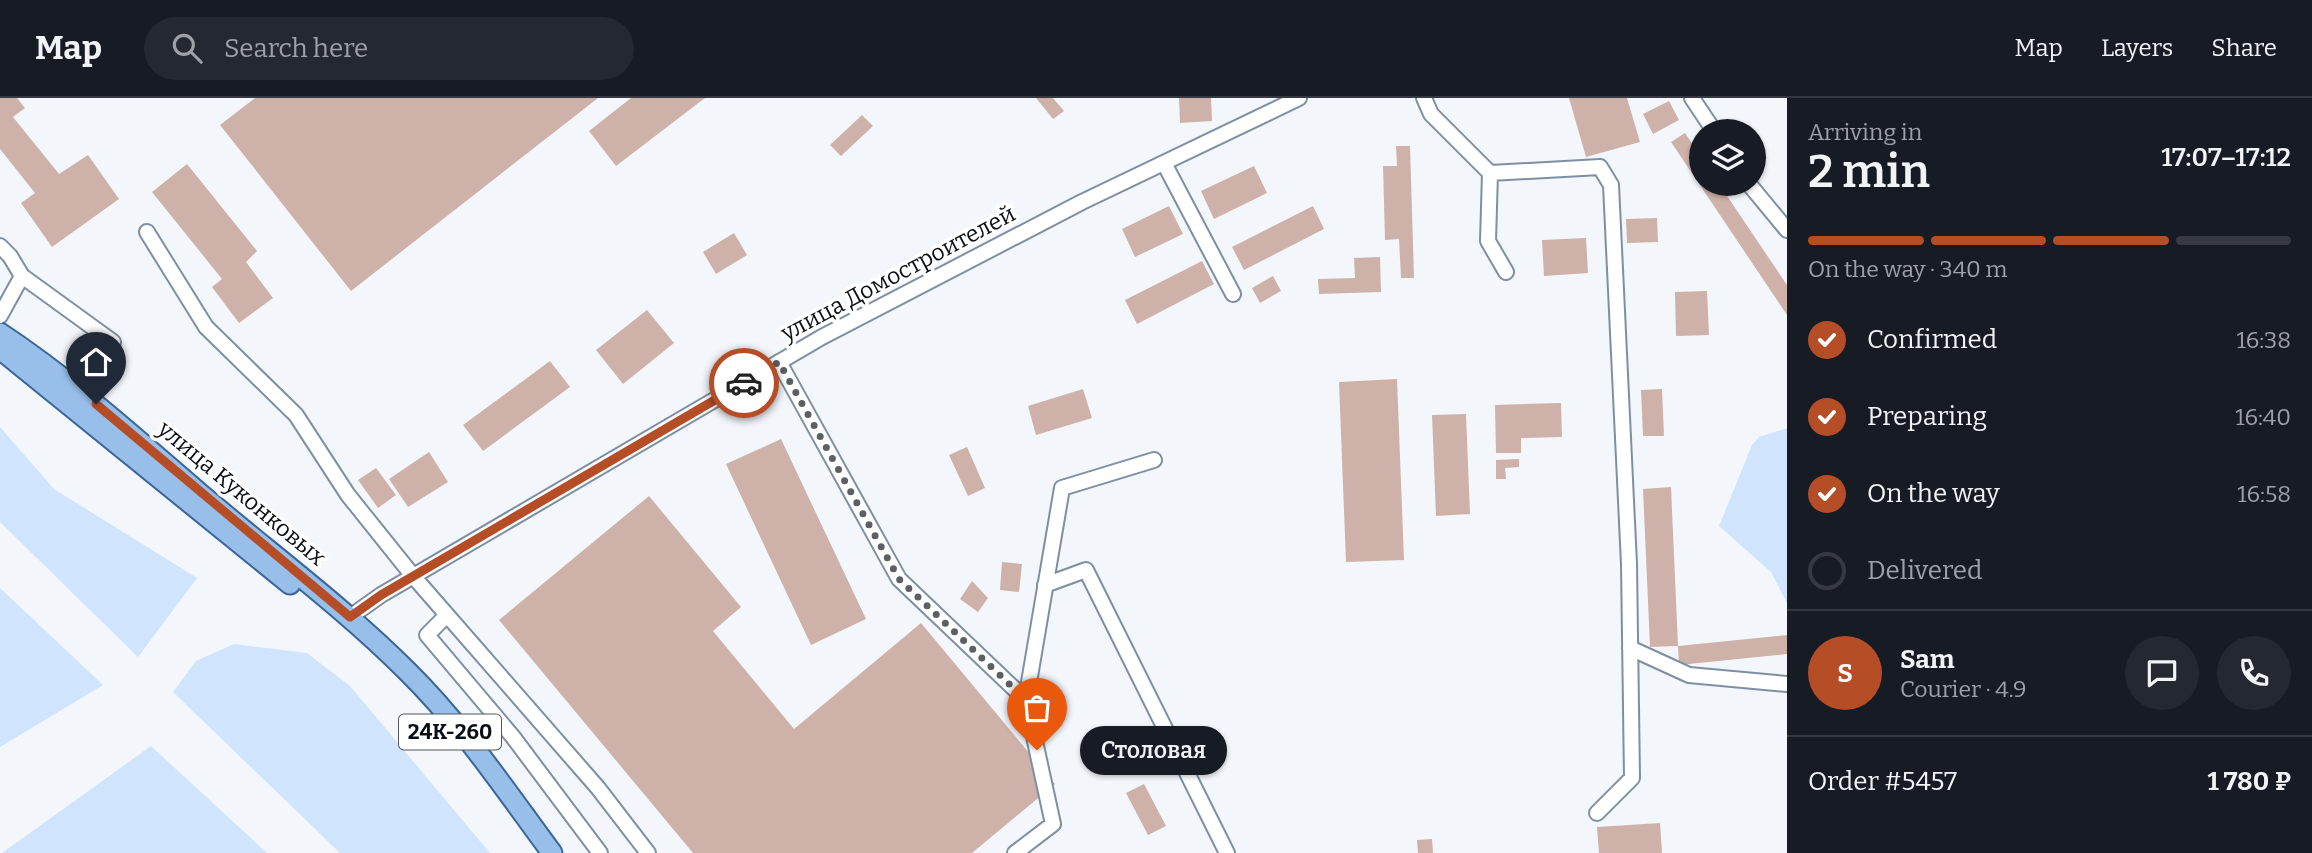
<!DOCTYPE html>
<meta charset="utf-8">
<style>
body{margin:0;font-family:Bitter,serif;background:#242831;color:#f1f3f6;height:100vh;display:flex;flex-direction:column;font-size:26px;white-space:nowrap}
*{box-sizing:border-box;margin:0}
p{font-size:23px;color:#9ea1a6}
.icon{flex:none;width:38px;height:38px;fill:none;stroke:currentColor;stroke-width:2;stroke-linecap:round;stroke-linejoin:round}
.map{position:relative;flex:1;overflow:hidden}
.drawer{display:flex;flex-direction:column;background:#171b24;width:525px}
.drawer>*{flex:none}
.controls{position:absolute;left:1689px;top:21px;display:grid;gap:14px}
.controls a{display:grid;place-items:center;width:77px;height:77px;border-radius:50%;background:#171b24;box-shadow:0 2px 5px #0004;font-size:35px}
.pin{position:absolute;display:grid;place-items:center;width:60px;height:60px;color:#fff;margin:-72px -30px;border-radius:50% 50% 50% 0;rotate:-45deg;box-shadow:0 0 7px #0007}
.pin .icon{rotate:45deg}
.courier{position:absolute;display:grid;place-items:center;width:70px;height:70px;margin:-35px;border:5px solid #b54e27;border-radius:50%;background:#fff;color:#222;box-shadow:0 2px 9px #0007}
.bubble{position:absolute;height:49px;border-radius:24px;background:#171b24;box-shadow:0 2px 5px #0004;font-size:23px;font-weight:600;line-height:49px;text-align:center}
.headline em{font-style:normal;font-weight:600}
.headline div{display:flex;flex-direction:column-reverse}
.headline{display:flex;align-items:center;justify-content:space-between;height:119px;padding:0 21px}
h1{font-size:46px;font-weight:600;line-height:52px}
.bar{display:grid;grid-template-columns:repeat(4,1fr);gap:10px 7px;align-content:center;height:84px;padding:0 21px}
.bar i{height:9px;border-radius:5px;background:#363941}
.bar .current{background:#b54e27}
.bar p{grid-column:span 4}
.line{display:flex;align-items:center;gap:18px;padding:0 21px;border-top:2px solid #363941}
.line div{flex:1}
.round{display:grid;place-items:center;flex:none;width:74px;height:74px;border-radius:37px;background:#242831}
ol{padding:0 21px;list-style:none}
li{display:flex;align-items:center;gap:21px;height:77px}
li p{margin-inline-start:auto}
li .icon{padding:7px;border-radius:50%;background:#b54e27;color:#fff;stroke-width:4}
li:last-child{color:#9ea1a6}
li i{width:38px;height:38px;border:4px solid #363941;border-radius:50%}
header{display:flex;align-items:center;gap:42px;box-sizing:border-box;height:98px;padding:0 35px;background:#171b24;border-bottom:2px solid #363941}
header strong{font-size:33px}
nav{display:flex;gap:38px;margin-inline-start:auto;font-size:24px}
.search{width:490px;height:63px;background:#242831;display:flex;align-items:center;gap:18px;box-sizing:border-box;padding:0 24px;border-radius:38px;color:#9ea1a6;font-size:26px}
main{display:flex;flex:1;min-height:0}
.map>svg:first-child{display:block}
.green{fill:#d0e5fd}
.building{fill:#ceb2a9}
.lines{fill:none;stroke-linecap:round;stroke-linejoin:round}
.minor-casing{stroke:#7f8fa3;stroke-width:18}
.major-casing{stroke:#396597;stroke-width:23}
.minor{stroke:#fff;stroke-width:14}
.major{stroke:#98beea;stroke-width:19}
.done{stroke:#5b6066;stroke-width:7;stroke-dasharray:0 12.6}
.route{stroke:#b54e27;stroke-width:9}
.labels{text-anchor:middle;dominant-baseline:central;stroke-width:7;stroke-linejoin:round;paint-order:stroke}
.shield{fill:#fff;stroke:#53575c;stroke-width:2}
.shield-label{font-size:21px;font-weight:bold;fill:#090f16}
.street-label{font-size:23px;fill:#090f16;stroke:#fff}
</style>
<header>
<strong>Map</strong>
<div class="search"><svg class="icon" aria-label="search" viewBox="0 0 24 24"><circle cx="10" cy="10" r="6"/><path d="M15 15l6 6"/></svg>Search here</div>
<nav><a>Map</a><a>Layers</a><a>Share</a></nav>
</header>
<main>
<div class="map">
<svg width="1787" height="755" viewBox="0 0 1787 755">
<rect width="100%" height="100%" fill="#f3f6fb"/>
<path class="green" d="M0,329L54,391L197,480L138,559L0,424Z
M1787,330V505L1771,474L1719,428L1752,347L1759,339Z
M0,490L103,587L0,649Z
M234,546L307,555L350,588L490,755H340L173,594L196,563Z
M151,648L267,755H2Z"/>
<path class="building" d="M0,0H17L25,10L13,19L59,76L88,57L119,101L52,149L21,105L35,95L0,51Z
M255,0H598L351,193L220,27Z
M631,0H705L616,68L589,33Z
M1036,0H1053L1064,13L1053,21Z
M1179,0H1211L1212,23L1180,25Z
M1569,0H1627L1640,44L1586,59Z
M1669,3L1679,22L1653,36L1643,16Z
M862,17L873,28L841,58L830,47Z
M1685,35L1701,59V86H1719L1787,187V217L1671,44Z
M1396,48H1410L1414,180H1401L1399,141L1385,142L1383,68H1397Z
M187,66L257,153L246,164L273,200L239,225L212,189L222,181L152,94Z
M1254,68L1267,95L1214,121L1201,93Z
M1169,108L1183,136L1135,159L1122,131Z
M1313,108L1324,131L1244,172L1232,149Z
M1657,120L1658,144L1627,145L1626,121Z
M734,135L747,157L716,176L703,154Z
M1586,140L1588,175L1544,178L1542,142Z
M1380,159L1381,194L1319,196L1318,181L1355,180L1354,160Z
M1202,163L1214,186L1137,226L1125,202Z
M1273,178L1281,193L1260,205L1252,190Z
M1707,193L1709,237L1676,238L1675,194Z
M647,212L674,245L623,286L596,252Z
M550,263L570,289L483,353L463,327Z
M1397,281L1404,462L1346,464L1339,284Z
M1083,291L1092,320L1036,337L1028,308Z
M1662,291L1664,338H1643L1641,292Z
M1561,305L1562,339L1521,340V355H1496L1495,307Z
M1466,316L1470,416L1436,418L1432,317Z
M781,341L866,521L811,547L726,366Z
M967,349L985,390L968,398L949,357Z
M429,354L448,384L408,409L389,381Z
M1519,361V369L1505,370L1506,381H1496V362Z
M376,370L396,397L378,410L358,382Z
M1671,389L1678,548L1787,537V556L1679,567L1678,548L1650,549L1643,391Z
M649,398L741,509L713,533L794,631L921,525L1055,686L972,755H693L499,522Z
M1002,464L1022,466L1019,494L1000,492Z
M972,483L988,500L978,514L960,501Z
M1144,686L1166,728L1148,737L1126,695Z
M1660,725L1662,755H1599L1597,729Z
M1432,741L1433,755H1418L1417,742Z"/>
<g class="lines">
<g class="minor-casing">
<path id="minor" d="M1424,0L1431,16L1490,75L1600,69L1611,87L1629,466L1632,680L1597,715
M1692,0L1714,33
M1164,65L1233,196
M1490,75L1488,143L1506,174
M1749,86L1787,132
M147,134L206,229L296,317L348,397L413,478L598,690L648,755
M0,148L10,158L22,178L0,218
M22,178L113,244
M779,264L899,481L1026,602L1062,390L1154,362
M1045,487L1086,472L1227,755
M447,517L427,537L513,639L600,755
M350,519L381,497L822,239L1082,104L1299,0
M1630,550L1689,577L1787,586
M1015,755L1053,726L1026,602"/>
</g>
<g class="major-casing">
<path id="major" d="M0,235C71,282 133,338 198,394C268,454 342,508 407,573C462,627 506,693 552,755
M0,251L290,486"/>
</g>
<use href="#minor" class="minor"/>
<use href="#major" class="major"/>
</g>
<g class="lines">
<path class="done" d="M744,285L779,264L899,481L1026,602L1037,652"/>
<path class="route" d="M96,306L350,519L381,497L744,285"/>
</g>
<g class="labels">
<rect class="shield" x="399" y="616.5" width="102" height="35" rx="5"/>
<g class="shield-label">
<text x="450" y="634">24К-260</text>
</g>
<g class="street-label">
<text transform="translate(898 175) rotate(-28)">улица Домостроителей</text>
<text transform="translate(242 395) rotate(40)">улица Куконковых</text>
</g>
</g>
</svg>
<div class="controls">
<a><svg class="icon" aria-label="layers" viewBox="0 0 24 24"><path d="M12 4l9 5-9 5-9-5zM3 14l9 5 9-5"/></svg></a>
</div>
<div class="pin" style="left:1037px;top:652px;background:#ea580c"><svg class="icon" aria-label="bag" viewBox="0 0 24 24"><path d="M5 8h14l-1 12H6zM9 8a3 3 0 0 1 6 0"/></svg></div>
<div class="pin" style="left:96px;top:306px;background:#1f2937"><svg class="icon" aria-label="home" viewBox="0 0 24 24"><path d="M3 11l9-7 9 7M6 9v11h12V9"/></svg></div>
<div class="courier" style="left:744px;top:285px"><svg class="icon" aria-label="car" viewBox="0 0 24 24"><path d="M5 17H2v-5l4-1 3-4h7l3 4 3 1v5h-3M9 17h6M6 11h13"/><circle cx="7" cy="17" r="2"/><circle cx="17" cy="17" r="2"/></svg></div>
<div class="bubble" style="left:1080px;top:628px;width:147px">Столовая</div>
</div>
<section class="drawer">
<div class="headline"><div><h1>2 min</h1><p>Arriving in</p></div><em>17:07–17:12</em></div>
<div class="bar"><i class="current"></i><i class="current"></i><i class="current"></i><i></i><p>On the way · 340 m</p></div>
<ol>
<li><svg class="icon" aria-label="check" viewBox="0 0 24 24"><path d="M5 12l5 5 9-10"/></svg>Confirmed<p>16:38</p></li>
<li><svg class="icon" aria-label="check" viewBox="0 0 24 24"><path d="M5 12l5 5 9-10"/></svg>Preparing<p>16:40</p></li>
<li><svg class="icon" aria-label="check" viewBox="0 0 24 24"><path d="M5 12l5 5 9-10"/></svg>On the way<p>16:58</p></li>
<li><i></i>Delivered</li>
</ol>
<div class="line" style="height:126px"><b class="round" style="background:#b54e27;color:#fff">S</b><div><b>Sam</b><p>Courier · 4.9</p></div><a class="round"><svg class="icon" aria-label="chat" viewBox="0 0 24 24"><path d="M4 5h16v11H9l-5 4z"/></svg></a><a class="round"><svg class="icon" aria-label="phone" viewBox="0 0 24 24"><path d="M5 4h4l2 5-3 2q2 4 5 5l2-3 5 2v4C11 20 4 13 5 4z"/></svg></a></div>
<div class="line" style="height:91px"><div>Order #5457</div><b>1 780 ₽</b></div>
</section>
</main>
